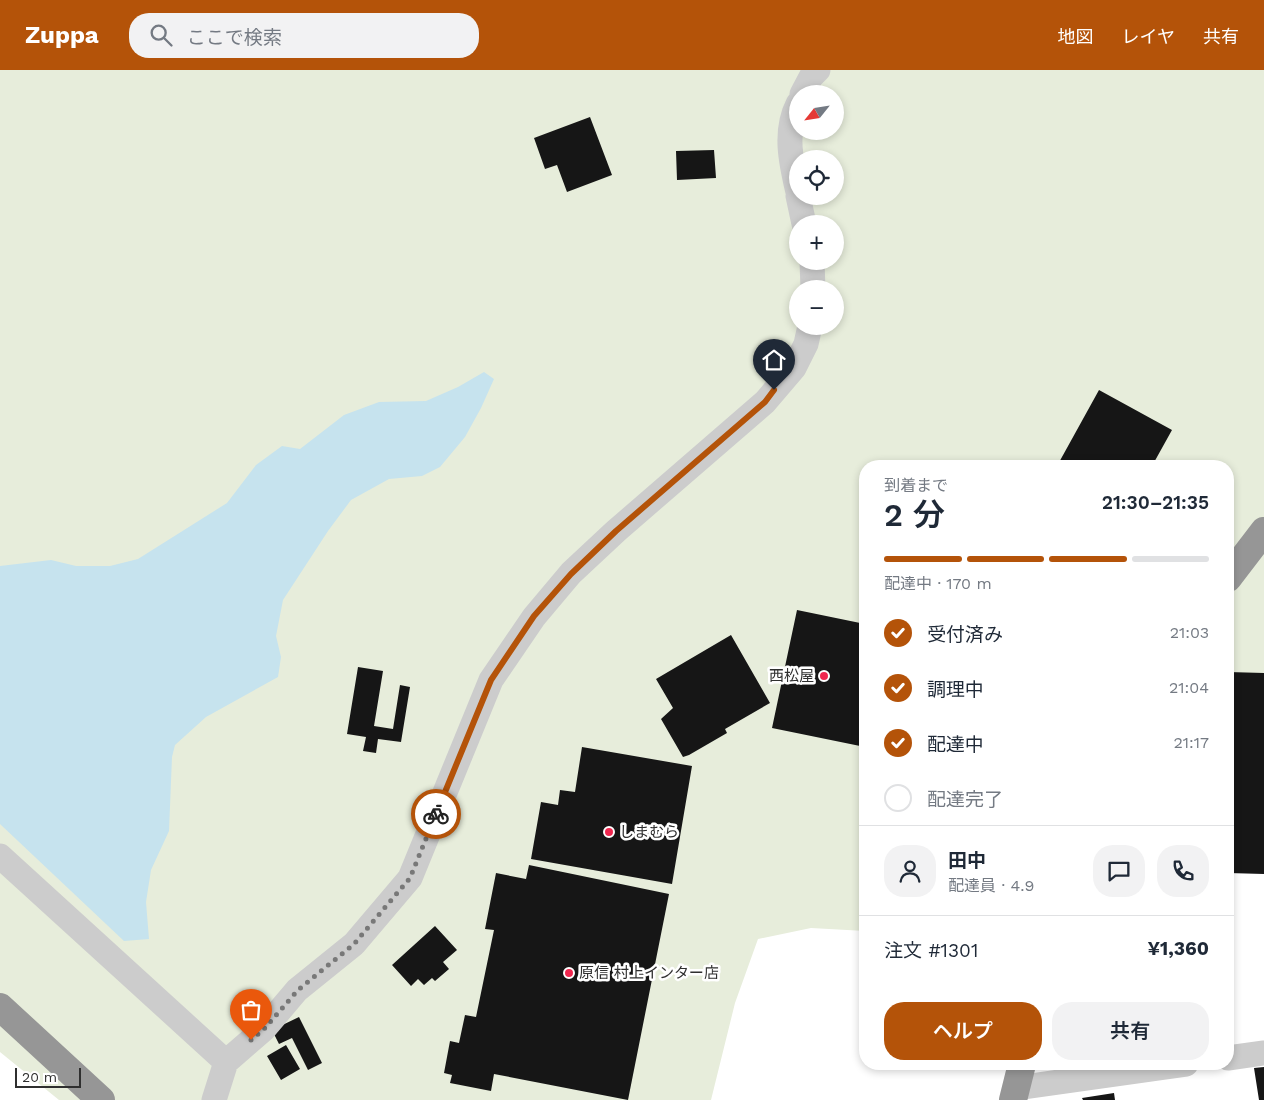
<!DOCTYPE html>
<html lang="ja">
<meta charset="utf-8">
<style>
body{margin:0;font-family:"Work Sans","Noto Sans JP",sans-serif;background:#f2f2f3;color:#1f2937;height:100vh;display:flex;flex-direction:column;font-size:19px;white-space:nowrap}
*{box-sizing:border-box;margin:0}
p{font-size:16px;color:#747a83}
.icon{flex:none;width:28px;height:28px;fill:none;stroke:currentColor;stroke-width:2;stroke-linecap:round;stroke-linejoin:round}
.map{position:relative;flex:1;overflow:hidden}
.details{position:absolute;left:859px;top:390px;width:375px;height:610px;display:flex;flex-direction:column;background:#fff;border-radius:20px;box-shadow:0 2px 8px #0003}
.details>*{flex:none}
.needle{width:32px;rotate:240deg}
.buttons{position:absolute;left:789px;top:15px;display:grid;gap:10px}
.buttons a{display:grid;place-items:center;width:55px;height:55px;border-radius:50%;background:#fff;box-shadow:0 2px 8px #0003;font-size:25px}
.scale{position:absolute;left:15px;bottom:12px;width:66px;box-sizing:border-box;padding-left:5px;border:2px solid #2f2f2f;border-top:0;font-size:14px;line-height:18px;white-space:nowrap;color:#2f2f2f;-webkit-text-stroke:4px #fff;paint-order:stroke}
.pin{position:absolute;display:grid;place-items:center;width:42px;height:42px;color:#fff;margin:-51px -21px;border-radius:50% 50% 50% 0;rotate:-45deg;box-shadow:0 0 5px #0007}
.pin .icon{rotate:45deg}
.courier{position:absolute;display:grid;place-items:center;width:50px;height:50px;margin:-25px;border:4px solid #b45309;border-radius:50%;background:#fff;color:#222;box-shadow:0 1px 6px #0007}
.overview em{font-style:normal;font-weight:600}
.overview div{display:flex;flex-direction:column-reverse}
.overview{display:flex;align-items:center;justify-content:space-between;height:85px;padding:0 25px}
h1{font-size:32px;font-weight:600;line-height:38px}
.bar{display:grid;grid-template-columns:repeat(4,1fr);gap:8px 5px;align-content:center;height:60px;padding:0 25px}
.bar i{height:6px;border-radius:4px;background:#e0e1e3}
.bar .current{background:#b45309}
.bar p{grid-column:span 4}
.line{display:flex;align-items:center;gap:12px;padding:0 25px;border-top:1px solid #e0e1e3}
.line div{flex:1}
.round{display:grid;place-items:center;flex:none;width:52px;height:52px;border-radius:20px;background:#f2f2f3}
ol{padding:0 25px;list-style:none}
li{display:flex;align-items:center;gap:15px;height:55px}
li p{margin-inline-start:auto}
li .icon{padding:5px;border-radius:50%;background:#b45309;color:#fff;stroke-width:4}
li:last-child{color:#747a83}
li i{width:28px;height:28px;border:2px solid #e0e1e3;border-radius:50%}
.primary-button{display:flex;gap:10px;margin-top:auto;padding:10px 25px}
.primary-button a{flex:1;height:58px;border-radius:20px;background:#b45309;color:#fff;font-size:20px;font-weight:600;line-height:58px;text-align:center}
.primary-button a+a{background:#f2f2f3;color:#1f2937}
header{display:flex;align-items:center;gap:30px;box-sizing:border-box;height:70px;padding:0 25px;background:#b45309;color:#fff}
header strong{font-size:24px}
nav{display:flex;gap:28px;margin-inline-start:auto;font-size:18px}
.search{width:350px;height:45px;background:#f2f2f3;display:flex;align-items:center;gap:12px;box-sizing:border-box;padding:0 18px;border-radius:20px;color:#747a83;font-size:19px}
.map>svg:first-child{display:block}
.green{fill:#e7eddb;fill-rule:evenodd}
.water{fill:#c6e3ee}
.building{fill:#161616}
.lines{fill:none;stroke-linecap:round;stroke-linejoin:round}
.street{stroke:#ccc;stroke-width:25}
.highway{stroke:#969696;stroke-width:28}
.done{stroke:#787878;stroke-width:5;stroke-dasharray:0 9}
.route{stroke:#b45309;stroke-width:6}
.poi-dot{fill:#f0274f;stroke:#fff;stroke-width:2}
.labels{text-anchor:middle;dominant-baseline:central;stroke-width:5;stroke-linejoin:round;paint-order:stroke}
.poi-label{font-size:15px;fill:#2f2f2f;stroke:#fff;text-anchor:start}
</style>
<header>
<strong>Zuppa</strong>
<div class="search"><svg class="icon" aria-label="search" viewBox="0 0 24 24"><circle cx="10" cy="10" r="6"/><path d="M15 15l6 6"/></svg>ここで検索</div>
<nav><a>地図</a><a>レイヤ</a><a>共有</a></nav>
</header>
<div class="map">
<svg width="1264" height="1030" viewBox="0 0 1264 1030">
<rect width="100%" height="100%" fill="#fff"/>
<path class="green" d="M0,0H1264V655L1228,667V396H865V861L811,858L758,869L735,933L711,1030H59L0,982ZM798,24H835V61H798ZM798,89H835V126H798ZM798,154H835V191H798ZM798,219H835V256H798Z"/>
<path class="water" d="M484,302L494,309L481,338L465,367L440,397L422,406L389,409L351,430L328,461L283,530L276,566L281,587L278,607L206,647L175,675L172,687L169,761L151,800L146,832L149,869L124,871L0,754V496L51,490L76,496H110L138,489L227,433L256,395L282,376L300,379L344,345L379,332L426,331L458,317Z"/>
<path class="building" d="M590,47L612,105L567,122L557,95L545,99L534,68Z
M714,80L716,108L677,110L676,81Z
M1099,320L1172,360L1152,396H1057Z
M797,540L865,554V677L772,658Z
M731,565L770,633L725,659L727,663L689,685L683,687L661,649L673,638L656,609Z
M358,597L383,601L374,656L393,659L400,615L410,617L401,672L378,669L376,683L363,681L366,667L347,664Z
M1228,602L1264,603V804L1228,803Z
M582,677L692,696L672,814L531,789L541,732L558,735L560,720L575,722Z
M529,795L669,824L628,1030L494,1004L491,1021L450,1013L452,1005L444,1003L450,971L459,973L465,945L476,947L494,860L485,859L496,803L526,809Z
M435,856L457,880L443,892L449,899L435,911L432,908L424,915L418,909L411,916L392,895Z
M299,947L322,993L308,1000L292,968L279,974L272,960Z
M286,975L300,999L281,1010L267,986Z
M1264,997V1030H1259L1254,998Z
M1114,1023L1115,1030H1083L1082,1028Z"/>
<g class="lines">
<path class="street" d="M802,24L811,7L818,0
M798,34C784,61 791,93 798,122
M798,126L804,154
M812,191L813,219
M0,786L226,992
M1228,988L1264,983
M1016,1018L1186,994
M214,1030L226,992L264,959L297,920L354,874L410,808L491,610L534,547L571,503L616,461L765,332L794,298L806,274L810,256"/>
<path class="highway" d="M1228,508L1264,461
M0,937L101,1030
M1013,1030L1022,994"/>
</g>
<g class="lines">
<path class="done" d="M251,970L264,959L298,920L354,874L410,808L436,744"/>
<path class="route" d="M436,744L491,610L534,546L571,504L616,461L765,332L774,320"/>
</g>
<g class="poi-dot">
<circle cx="824" cy="606" r="5"/>
<circle cx="609" cy="762" r="5"/>
<circle cx="569" cy="903" r="5"/>
</g>
<g class="labels">
<g class="poi-label">
<text x="814" y="606" text-anchor="end">西松屋</text>
<text x="619" y="762">しまむら</text>
<text x="579" y="903">原信 村上インター店</text>
</g>
</g>
</svg>
<div class="buttons">
<a><svg class="needle" viewBox="-14 -14 28 28"><path d="M0-13l5 13h-10z" fill="#e53935"/><path d="M0 13l5-13h-10z" fill="#747a83"/></svg></a>
<a><svg class="icon" aria-label="locate" viewBox="0 0 24 24"><circle cx="12" cy="12" r="6"/><path d="M12 2v4M12 18v4M2 12h4M18 12h4"/></svg></a>
<a>+</a>
<a>−</a>
</div>
<div class="scale">20 m</div>
<div class="pin" style="left:251px;top:970px;background:#ea580c"><svg class="icon" aria-label="bag" viewBox="0 0 24 24"><path d="M5 8h14l-1 12H6zM9 8a3 3 0 0 1 6 0"/></svg></div>
<div class="pin" style="left:774px;top:320px;background:#1f2937"><svg class="icon" aria-label="home" viewBox="0 0 24 24"><path d="M3 11l9-7 9 7M6 9v11h12V9"/></svg></div>
<div class="courier" style="left:436px;top:744px"><svg class="icon" aria-label="bike" viewBox="0 0 24 24"><circle cx="6" cy="16" r="4"/><circle cx="18" cy="16" r="4"/><path d="M6 16l4-8h5l3 8M10 8l3 8H6M13 5h3"/></svg></div>
<section class="details">
<div class="overview"><div><h1>2 分</h1><p>到着まで</p></div><em>21:30–21:35</em></div>
<div class="bar"><i class="current"></i><i class="current"></i><i class="current"></i><i></i><p>配達中 · 170 m</p></div>
<ol>
<li><svg class="icon" aria-label="check" viewBox="0 0 24 24"><path d="M5 12l5 5 9-10"/></svg>受付済み<p>21:03</p></li>
<li><svg class="icon" aria-label="check" viewBox="0 0 24 24"><path d="M5 12l5 5 9-10"/></svg>調理中<p>21:04</p></li>
<li><svg class="icon" aria-label="check" viewBox="0 0 24 24"><path d="M5 12l5 5 9-10"/></svg>配達中<p>21:17</p></li>
<li><i></i>配達完了</li>
</ol>
<div class="line" style="height:90px"><a class="round"><svg class="icon" aria-label="person" viewBox="0 0 24 24"><circle cx="12" cy="8" r="4"/><path d="M4 21q1-7 8-7t8 7"/></svg></a><div><b>田中</b><p>配達員 · 4.9</p></div><a class="round"><svg class="icon" aria-label="chat" viewBox="0 0 24 24"><path d="M4 5h16v11H9l-5 4z"/></svg></a><a class="round"><svg class="icon" aria-label="phone" viewBox="0 0 24 24"><path d="M5 4h4l2 5-3 2q2 4 5 5l2-3 5 2v4C11 20 4 13 5 4z"/></svg></a></div>
<div class="line" style="height:65px"><div>注文 #1301</div><b>¥1,360</b></div>
<div class="primary-button"><a>ヘルプ</a><a>共有</a></div>
</section>
</div>
